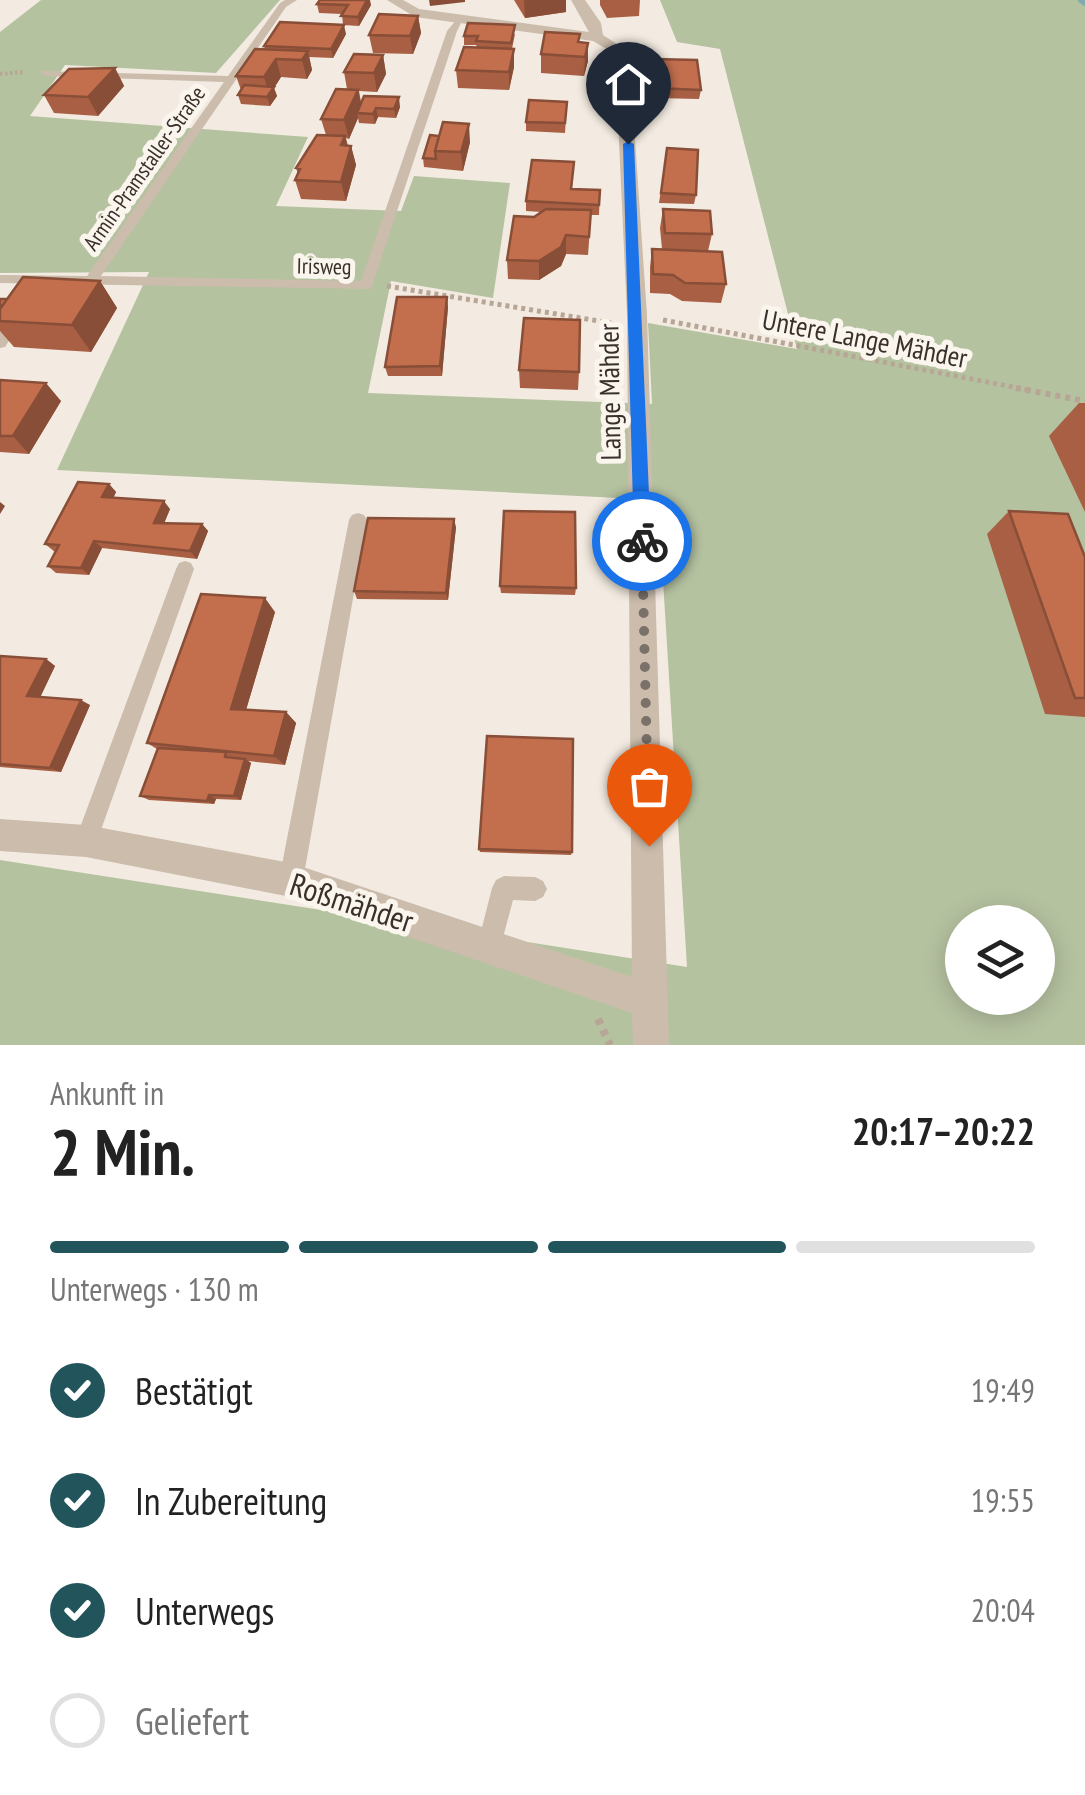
<!DOCTYPE html>
<html lang="de">
<meta charset="utf-8">
<style>
body{margin:0;font-family:"PT Sans Narrow",sans-serif;background:#f2f2f2;color:#222;height:100vh;display:flex;flex-direction:column;font-size:38px;white-space:nowrap}
*{box-sizing:border-box;margin:0}
p{font-size:32px;color:#767676}
.icon{flex:none;width:55px;height:55px;fill:none;stroke:currentColor;stroke-width:2;stroke-linecap:round;stroke-linejoin:round}
.map{position:relative;height:1045px;overflow:hidden}
.panel{display:flex;flex-direction:column;background:#fff;flex:1}
.panel>*{flex:none}
.controls{position:absolute;left:945px;top:905px;display:grid;gap:20px}
.controls a{display:grid;place-items:center;width:110px;height:110px;border-radius:50%;background:#fff;box-shadow:0 5px 25px #0003;font-size:50px}
.pin{position:absolute;display:grid;place-items:center;width:85px;height:85px;color:#fff;margin:-102px -42px;border-radius:50% 50% 50% 0;rotate:-45deg;box-shadow:0 0 10px #0007}
.pin .icon{rotate:45deg}
.courier{position:absolute;display:grid;place-items:center;width:100px;height:100px;margin:-50px;border:8px solid #1a73e8;border-radius:50%;background:#fff;color:#222;box-shadow:0 2px 12px #0007}
.head em{font-style:normal;font-weight:700}
.head div{display:flex;flex-direction:column-reverse}
.head{display:flex;align-items:center;justify-content:space-between;height:170px;padding:0 50px}
h1{font-size:65px;font-weight:700;line-height:75px}
.bar{display:grid;grid-template-columns:repeat(4,1fr);gap:15px 10px;align-content:center;height:120px;padding:0 50px}
.bar i{height:12px;border-radius:8px;background:#e0e0e0}
.bar .selected{background:#21545b}
.bar p{grid-column:span 4}
ol{padding:0 50px;list-style:none}
li{display:flex;align-items:center;gap:30px;height:110px}
li p{margin-inline-start:auto}
li .icon{padding:10px;border-radius:50%;background:#21545b;color:#fff;stroke-width:4}
li:last-child{color:#767676}
li i{width:55px;height:55px;border:5px solid #e0e0e0;border-radius:50%}
.map>svg:first-child{display:block}
.green{fill:#b5c2a0;fill-rule:evenodd}
.lines{fill:none;stroke-linecap:round;stroke-linejoin:round}
.stream{stroke:#80acb0;stroke-width:6}
.path-far3{stroke:#b7a696;stroke-width:4;stroke-dasharray:2.5 2.5;stroke-linecap:butt}
.path-far2{stroke:#b7a696;stroke-width:5;stroke-dasharray:4 4;stroke-linecap:butt}
.path-far1{stroke:#b7a696;stroke-width:6;stroke-dasharray:5 5;stroke-linecap:butt}
.path{stroke:#b7a696;stroke-width:8;stroke-dasharray:6 6;stroke-linecap:butt}
.lane{fill:#cbbcac;fill-rule:evenodd}
.street{fill:#cbbcac;fill-rule:evenodd}
.wall{fill:#a85f43}
.shaded-wall{fill:#884e37}
.building{fill:#c36f4e;stroke:#884e37;stroke-width:2.5}
.route{fill:#1a73e8}
.done{stroke:#7b716b;stroke-width:10;stroke-dasharray:0 18}
.labels{text-anchor:middle;dominant-baseline:central;stroke-width:10;stroke-linejoin:round;paint-order:stroke}
.far-street-label{font-size:22px;fill:#3a302b;stroke:#faf5ed}
.street-label{font-size:28px;fill:#3a302b;stroke:#faf5ed}
.near-street-label{font-size:32px;fill:#3a302b;stroke:#faf5ed}
</style>
<div class="map">
<svg width="1085" height="1045" viewBox="0 0 1085 1045">
<rect width="100%" height="100%" fill="#f3ebe1"/>
<path class="green" d="M41,0H280L216,73L65,65L30,116L308,137L276,206L401,211L414,176L510,183L493,298L391,281L368,393L652,404L648,323L797,349L720,49L677,42L660,0H1085V1045H0V860L687,967L658,500L57,470L149,272L0,273V32ZM962,922H1038V998H962Z"/>
<g class="lines">
<path class="stream" d="M1081,0L1085,3"/>
<path class="path-far3" d="M0,74L25,72"/>
<path class="path-far2" d="M387,286L611,323
M663,320L1029,390"/>
<path class="path-far1" d="M1016,388L1085,401"/>
<path class="path" d="M598,1019L610,1045"/>
<path class="lane" d="M285,0H297L286,7L101,276L361,281L447,31L457,19H463L457,31L371,289L0,283V275L87,276L224,82L46,76L41,73L42,71L228,76L280,3Z
M18,311L25,316L5,347L0,348V332L13,313Z
M358,513L364,515L367,520L303,880L299,888L291,892L283,888L279,880L349,520L352,515Z
M185,561L191,563L194,569L97,841L94,849L86,852L78,849L75,841L176,569L179,563Z
M504,876L535,877L543,881L547,889L543,897L535,901L513,900L498,956L489,959L480,956L477,947L492,888L496,880Z"/>
<path class="street" d="M387,0H403L419,9L589,32L571,0H585L601,23L603,35L629,52L647,315L669,1045H633L632,1013L291,897L86,857L0,851V819L86,825L291,863L632,977L627,315L615,54L593,41L415,17Z"/>
</g>
<path class="wall" d="M514,0H566V12L525,18Z
M600,0H640L639,16L607,18L600,5Z
M317,4L371,5L359,26L343,25L342,14L319,13Z
M418,16L421,33L413,54L373,53L369,35Z
M346,34L333,58L309,57L312,70L307,79L281,77L274,88L277,96L270,106L241,104L238,95L241,90L236,76L265,49L264,46Z
M515,34L512,49L514,67L509,90L458,88L456,70L477,47L476,45H464V36Z
M580,42L588,43V61L584,76L541,73V54Z
M383,55L386,74L377,92L359,91L361,102L400,107L396,118L378,117L375,124L359,123L358,118L349,139L346,138L348,146H351L356,165L346,201L301,199L295,180L298,174L296,168L326,135L321,119L347,89L344,72Z
M653,59L701,90L699,99L654,98L652,68Z
M115,68L124,86L98,116L54,113L44,95Z
M567,102L565,133L526,131V122Z
M430,135L470,142L463,171L424,167L423,158Z
M667,148L696,195L694,204L659,203Z
M571,189L600,190L599,215H591L588,255L566,254L561,266L539,280L508,279L507,260L534,217L541,212L526,211V201Z
M663,209L712,234L708,251L726,284L721,303L682,301L670,294L650,293V267L652,249H662L660,228Z
M100,281L117,308L91,352L14,347L0,331V321L7,299Z
M448,307L442,376H388L385,367Z
M519,370L579,372L578,390L520,388Z
M0,380L61,401L29,454L0,452Z
M1079,403H1085V512L1049,436Z
M109,484L116,492L113,498L170,509L164,523L202,524L208,531L197,559L102,548L89,575L56,573L48,566L55,552L45,544Z
M1009,511L1085,557V717L1045,714L987,534Z
M456,527L448,600L357,599L354,591Z
M500,586L576,588L575,595L501,593Z
M275,612L246,710L286,712L296,723L285,765L248,761L251,763L241,800L216,799L214,804L149,800L140,796L157,749L147,743Z
M0,656L46,659L55,666L40,697L90,705L61,772L0,767Z
M479,849L572,852L571,855L480,852Z"/>
<path class="shaded-wall" d="M367,0H370L371,5L359,26L358,17Z
M429,0H465V2L430,6Z
M524,0H566V12L525,18Z
M418,16L421,33L413,54L410,36Z
M344,25L346,34L333,58L331,49Z
M588,43V61L584,76L585,57Z
M514,49V67L509,90V72Z
M308,51L312,70L307,79L302,60Z
M383,55L386,74L377,92L374,73Z
M276,59L281,77L274,88L277,96L270,106L267,97L269,94L264,77Z
M115,68L124,86L98,116L88,97Z
M358,90L362,108L357,113L358,118L349,139L344,120Z
M399,97L400,107L396,118L394,109Z
M376,108L378,117L375,124L373,114Z
M469,124L470,142L463,171L461,152Z
M345,136L349,153L351,146L356,165L346,201L341,182V145Z
M566,235V254L561,266L539,280V261Z
M100,281L117,308L91,352L72,325Z
M447,297L448,307L442,376L440,366Z
M46,383L61,401L29,454L13,436Z
M109,484L116,492L110,505L102,497Z
M164,501L170,509L161,531L154,523Z
M0,502L5,506L0,514Z
M454,519L456,527L448,600L446,593Z
M202,524L208,531L197,559L190,551Z
M94,541L102,548L89,575L81,568Z
M265,598L275,612L243,720L231,709Z
M46,659L55,666L38,702L27,696Z
M81,700L90,705L61,772L50,768Z
M286,712L296,723L285,765L274,756Z
M245,759L251,763L241,800L234,796Z
M209,795L216,799L214,804L207,801Z"/>
<path class="building" d="M320,0H367L358,17L341,16L348,5L317,4Z
M379,14L418,16L410,36L369,35Z
M280,22L344,25L331,49L264,46Z
M468,23L515,25L511,43L476,41L478,36H464Z
M545,32L580,34L578,42L588,43L585,57L541,54Z
M464,47L514,49L509,72L456,70Z
M255,49L308,51L302,60L276,59L264,77L236,76Z
M354,54L383,55L374,73L344,72Z
M653,59L697,60L701,90L655,88Z
M115,68L88,97L44,95L69,69Z
M244,85L274,87L267,97L238,95Z
M336,89L358,90L344,120L321,119Z
M364,96L399,97L394,109L376,108L373,114L357,113Z
M529,100L567,102L565,123L526,122Z
M443,122L469,124L461,152L435,151Z
M317,135L345,136L341,145L351,146L341,182L295,180L300,169L296,168Z
M430,135L439,136L435,151L436,159L423,158Z
M667,148L698,150L696,195L661,193Z
M532,160L574,162L571,189L600,190L599,205L526,201Z
M546,209L591,210L589,237L566,235L561,247L539,261L507,260L514,216L534,217Z
M663,209L710,211L712,234L665,233Z
M652,249L722,252L726,284L685,283L673,275L653,274Z
M23,277L100,281L72,325L0,321V309Z
M397,297H447L440,366L385,367Z
M0,299H7L0,309Z
M524,318L580,320L579,372L519,370Z
M0,380L46,383L13,436H0Z
M78,482L109,484L102,497L164,501L154,523L202,524L190,551L94,541L81,568L48,566L59,545L45,544Z
M504,511L575,512L576,588L500,586Z
M1009,511L1068,514L1085,557V698H1075Z
M368,518L454,519L446,593L354,591Z
M201,594L265,598L231,709L286,712L274,756L147,743Z
M0,656L46,659L27,696L81,700L50,768L0,764Z
M487,736L573,739L572,852L479,849Z
M158,748L226,752L225,757L245,759L234,796L209,795L207,801L140,796Z"/>
<path class="route" d="M628,141L634,144L651,541L642,548L634,541L623,144Z"/>
<g class="lines">
<path class="done" d="M642,541L649,846"/>
</g>
<g class="labels">
<g class="far-street-label">
<text transform="translate(144 168) rotate(-55)">Armin-Pramstaller-Straße</text>
<text transform="translate(324 266) rotate(1)">Irisweg</text>
</g>
<g class="street-label">
<text transform="translate(865 338) rotate(11)">Untere Lange Mähder</text>
<text transform="translate(609 392) rotate(-91)">Lange Mähder</text>
</g>
<g class="near-street-label">
<text transform="translate(352 902) rotate(18)">Roßmähder</text>
</g>
</g>
</svg>
<div class="controls">
<a><svg class="icon" aria-label="layers" viewBox="0 0 24 24"><path d="M12 4l9 5-9 5-9-5zM3 14l9 5 9-5"/></svg></a>
</div>
<div class="pin" style="left:649px;top:846px;background:#ea580c"><svg class="icon" aria-label="bag" viewBox="0 0 24 24"><path d="M5 8h14l-1 12H6zM9 8a3 3 0 0 1 6 0"/></svg></div>
<div class="pin" style="left:628px;top:144px;background:#1f2937"><svg class="icon" aria-label="home" viewBox="0 0 24 24"><path d="M3 11l9-7 9 7M6 9v11h12V9"/></svg></div>
<div class="courier" style="left:642px;top:541px"><svg class="icon" aria-label="bike" viewBox="0 0 24 24"><circle cx="6" cy="16" r="4"/><circle cx="18" cy="16" r="4"/><path d="M6 16l4-8h5l3 8M10 8l3 8H6M13 5h3"/></svg></div>
</div>
<section class="panel">
<div class="head"><div><h1>2 Min.</h1><p>Ankunft in</p></div><em>20:17–20:22</em></div>
<div class="bar"><i class="selected"></i><i class="selected"></i><i class="selected"></i><i></i><p>Unterwegs · 130 m</p></div>
<ol>
<li><svg class="icon" aria-label="check" viewBox="0 0 24 24"><path d="M5 12l5 5 9-10"/></svg>Bestätigt<p>19:49</p></li>
<li><svg class="icon" aria-label="check" viewBox="0 0 24 24"><path d="M5 12l5 5 9-10"/></svg>In Zubereitung<p>19:55</p></li>
<li><svg class="icon" aria-label="check" viewBox="0 0 24 24"><path d="M5 12l5 5 9-10"/></svg>Unterwegs<p>20:04</p></li>
<li><i></i>Geliefert</li>
</ol>
</section>
